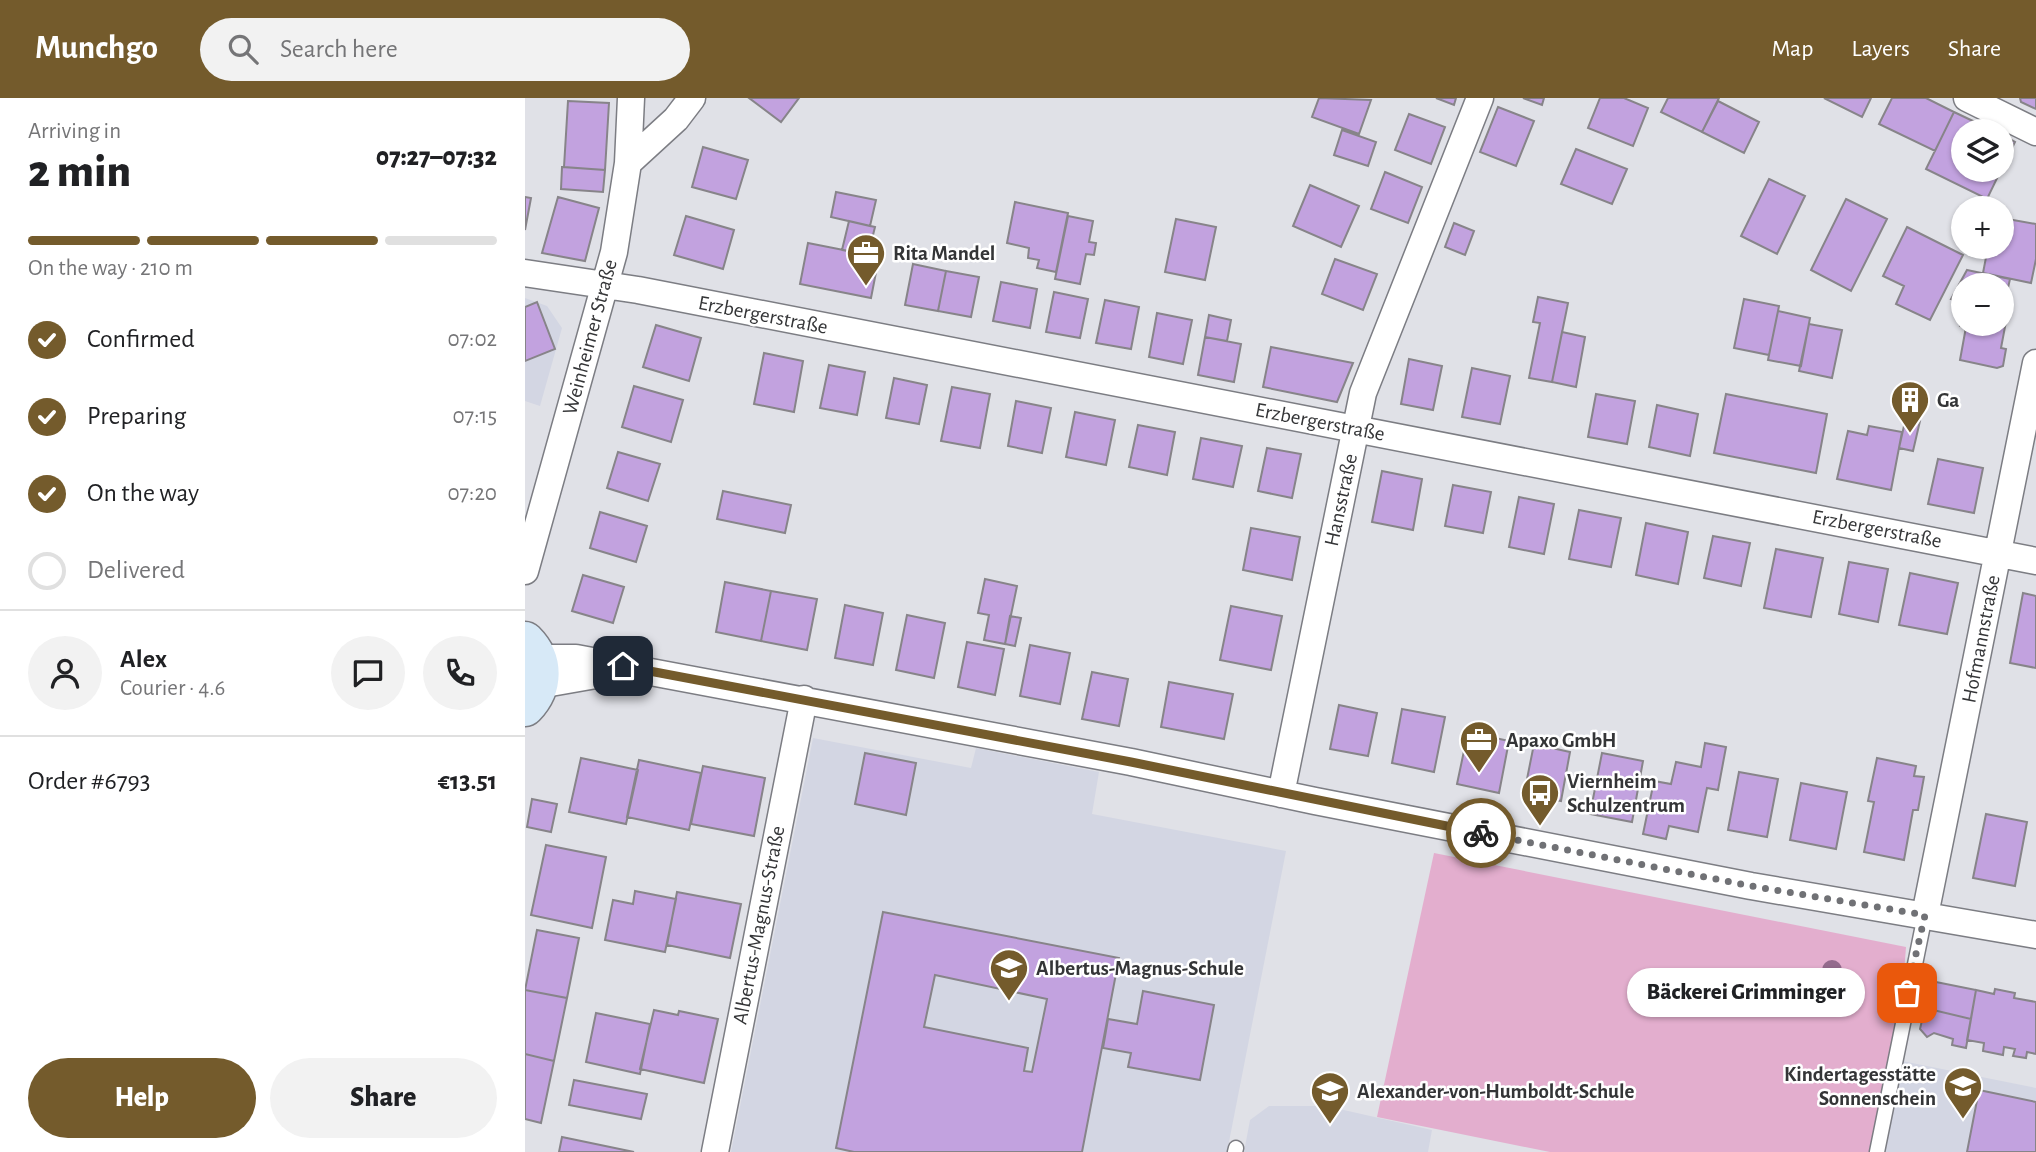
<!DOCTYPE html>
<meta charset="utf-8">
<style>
body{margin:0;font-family:"Alegreya Sans",sans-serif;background:#f2f2f2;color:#202124;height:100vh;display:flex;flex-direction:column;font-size:26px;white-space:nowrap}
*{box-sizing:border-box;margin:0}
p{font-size:23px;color:#757577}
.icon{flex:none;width:38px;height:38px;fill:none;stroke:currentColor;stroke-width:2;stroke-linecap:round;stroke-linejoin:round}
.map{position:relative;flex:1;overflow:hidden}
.drawer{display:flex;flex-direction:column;background:#fff;width:525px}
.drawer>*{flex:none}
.fabs{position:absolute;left:1426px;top:21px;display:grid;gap:14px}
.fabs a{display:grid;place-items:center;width:63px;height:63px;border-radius:50%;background:#fff;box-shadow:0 2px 5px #0004;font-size:35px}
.pin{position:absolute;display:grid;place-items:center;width:60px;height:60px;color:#fff;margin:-30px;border-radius:14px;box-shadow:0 4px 10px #0006}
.courier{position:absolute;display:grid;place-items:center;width:70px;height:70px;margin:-35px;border:5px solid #745b2c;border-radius:50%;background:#fff;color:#222;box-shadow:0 2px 9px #0007}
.bubble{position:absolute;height:49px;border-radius:24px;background:#fff;box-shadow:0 2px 5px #0004;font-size:23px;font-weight:800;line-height:49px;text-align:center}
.overview em{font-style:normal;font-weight:800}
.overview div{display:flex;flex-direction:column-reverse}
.overview{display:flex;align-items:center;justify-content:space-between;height:119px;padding:0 28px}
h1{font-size:46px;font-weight:800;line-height:52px}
.bar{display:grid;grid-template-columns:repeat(4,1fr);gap:10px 7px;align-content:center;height:84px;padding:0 28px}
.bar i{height:9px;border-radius:5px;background:#e0e0e0}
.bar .on{background:#745b2c}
.bar p{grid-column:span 4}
.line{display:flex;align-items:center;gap:18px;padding:0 28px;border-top:2px solid #e0e0e0}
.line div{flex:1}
.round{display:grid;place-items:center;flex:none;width:74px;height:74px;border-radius:37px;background:#f2f2f2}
ol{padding:0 28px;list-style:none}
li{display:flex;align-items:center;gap:21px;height:77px}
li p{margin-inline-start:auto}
li .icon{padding:7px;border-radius:50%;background:#745b2c;color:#fff;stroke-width:4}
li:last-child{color:#757577}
li i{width:38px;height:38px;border:4px solid #e0e0e0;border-radius:50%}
.primary-button{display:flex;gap:14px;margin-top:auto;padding:14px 28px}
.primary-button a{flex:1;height:80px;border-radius:42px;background:#745b2c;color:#fff;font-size:28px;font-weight:800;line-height:80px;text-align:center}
.primary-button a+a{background:#f2f2f2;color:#202124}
header{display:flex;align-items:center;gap:42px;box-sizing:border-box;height:98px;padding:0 35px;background:#745b2c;color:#fff}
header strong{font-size:33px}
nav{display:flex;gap:38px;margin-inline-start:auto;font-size:24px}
.search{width:490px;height:63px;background:#f2f2f2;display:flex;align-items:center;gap:18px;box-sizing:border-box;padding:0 24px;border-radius:38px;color:#757577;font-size:26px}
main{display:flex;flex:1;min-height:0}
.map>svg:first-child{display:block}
.built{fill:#d3d6e3}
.green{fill:#e3aece}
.building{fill:#c2a2df;stroke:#878489;stroke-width:2;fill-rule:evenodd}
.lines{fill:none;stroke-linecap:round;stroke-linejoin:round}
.lane-casing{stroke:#7c7d83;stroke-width:17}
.street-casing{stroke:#7c7d83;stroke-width:29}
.secondary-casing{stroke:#7c7d83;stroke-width:41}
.lane{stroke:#fff;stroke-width:14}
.street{stroke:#fff;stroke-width:26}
.secondary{stroke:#d7e9f7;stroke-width:38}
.tree{fill:#946b8d}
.done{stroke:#707175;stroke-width:7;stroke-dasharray:0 12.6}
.route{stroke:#745b2c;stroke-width:9}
.labels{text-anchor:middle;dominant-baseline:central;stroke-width:5;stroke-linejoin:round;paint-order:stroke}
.poi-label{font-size:21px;font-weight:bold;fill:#343537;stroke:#fff;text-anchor:start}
.street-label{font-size:21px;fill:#343537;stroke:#fff}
</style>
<header>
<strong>Munchgo</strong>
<div class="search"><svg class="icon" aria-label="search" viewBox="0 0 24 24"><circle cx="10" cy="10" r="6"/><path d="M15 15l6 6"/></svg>Search here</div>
<nav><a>Map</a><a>Layers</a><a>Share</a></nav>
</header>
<main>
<section class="drawer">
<div class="overview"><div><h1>2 min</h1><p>Arriving in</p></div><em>07:27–07:32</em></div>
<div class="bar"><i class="on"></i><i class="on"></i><i class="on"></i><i></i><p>On the way · 210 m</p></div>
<ol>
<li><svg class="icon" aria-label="check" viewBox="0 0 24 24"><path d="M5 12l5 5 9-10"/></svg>Confirmed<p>07:02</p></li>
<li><svg class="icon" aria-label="check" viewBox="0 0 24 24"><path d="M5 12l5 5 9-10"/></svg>Preparing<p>07:15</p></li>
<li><svg class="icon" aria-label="check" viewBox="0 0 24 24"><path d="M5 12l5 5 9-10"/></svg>On the way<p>07:20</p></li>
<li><i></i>Delivered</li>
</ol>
<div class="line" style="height:126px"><a class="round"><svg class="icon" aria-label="person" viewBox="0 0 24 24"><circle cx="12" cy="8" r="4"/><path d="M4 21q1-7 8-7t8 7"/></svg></a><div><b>Alex</b><p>Courier · 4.6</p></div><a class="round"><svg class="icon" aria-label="chat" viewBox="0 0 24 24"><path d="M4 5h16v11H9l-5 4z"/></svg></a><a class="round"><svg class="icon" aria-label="phone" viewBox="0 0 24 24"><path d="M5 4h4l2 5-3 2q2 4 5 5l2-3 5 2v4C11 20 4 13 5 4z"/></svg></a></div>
<div class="line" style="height:91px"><div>Order #6793</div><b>€13.51</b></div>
<div class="primary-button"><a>Help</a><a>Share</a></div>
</section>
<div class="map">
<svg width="1511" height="1054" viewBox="0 0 1511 1054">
<rect width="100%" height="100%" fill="#e0e1e7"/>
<path class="built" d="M0,200L22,208L37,230L15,308L0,303Z
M288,640L446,670L451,650L574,674L567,716L761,753L702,1054H206Z
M1377,963L1511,990V1054H1359Z
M744,1008H801L907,1032L903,1054H719L725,1022Z"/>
<path class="green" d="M909,755L1381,849L1374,940L1352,1054H1025L852,1019Z"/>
<path class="building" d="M224,0H274L256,24Z
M794,0L846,2L834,36L787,19Z
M911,0H931L929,7Z
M998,0H1019L1017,7Z
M1075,0H1099L1123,10L1108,48L1063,30Z
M1143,0H1194L1177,34L1136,14Z
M1299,0H1346L1337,19Z
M1367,0H1401L1429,14L1410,53L1354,26Z
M1495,0H1511V11L1496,4Z
M43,3L84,5L80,72L39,69Z
M1193,3L1234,24L1219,55L1177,34Z
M973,9L1009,23L991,68L955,54Z
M1429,14L1469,33H1438V72H1476L1462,101L1401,71Z
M884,16L920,29L906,66L870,52Z
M817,32L851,44L843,68L809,57Z
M1477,37L1490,44L1477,70Z
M178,49L223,62L211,101L167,89Z
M1051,51L1102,71L1087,106L1036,86Z
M37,69L80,72L78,94L36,91Z
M860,74L897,89L883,125L846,111Z
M1244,81L1280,98L1252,156L1216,138Z
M785,87L834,108L816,149L768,128Z
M311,94L351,102L345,128L306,119Z
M0,99L6,100L0,132Z
M33,99L74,110L60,163L17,155Z
M1321,101L1362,121L1326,193L1286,172Z
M490,104L543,115L531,174L512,170L514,162L503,160L504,150L482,145Z
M161,118L209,132L198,171L149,157Z
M543,118L568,123L564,144L571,145L569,157L561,156L555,186L530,181Z
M1477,120L1511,126V161L1506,185L1458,175L1463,149H1477Z
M651,121L691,129L680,182L640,174Z
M324,123L350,129L343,157L317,152Z
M929,125L949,133L940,157L920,149Z
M1382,129L1438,157L1405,222L1371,206L1379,188L1358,178Z
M283,145L354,159L346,200L275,186Z
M810,161L852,176L838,212L797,196Z
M388,166L421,173L413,213L380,207Z
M1442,172L1485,181L1478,212L1477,187H1438V204L1426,201Z
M421,173L454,179L446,219L413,213Z
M476,184L512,191L505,230L468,223Z
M529,194L563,201L555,240L521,234Z
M1013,199L1043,205L1027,284L1004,280L1015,225L1008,224Z
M1219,201L1254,208L1244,257L1209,250Z
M580,202L614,209L606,251L571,245Z
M12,204L30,251L0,263V209Z
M1438,209V226H1477V212L1483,213L1476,250L1481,251L1478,268L1472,270L1435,262L1441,229L1435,228Z
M1253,213L1285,220L1276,268L1243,262Z
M632,215L667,222L658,266L624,259Z
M684,217L706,222L702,243L680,239Z
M1284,226L1317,232L1307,280L1274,273Z
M131,227L176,240L164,283L118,269Z
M1037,234L1060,239L1051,289L1027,284Z
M680,239L716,246L709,284L673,277Z
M746,249L828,265L812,304L738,289Z
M239,255L278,263L269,314L229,306Z
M884,261L917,268L908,312L876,306Z
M304,267L340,274L332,317L295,310Z
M947,270L985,278L975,326L937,319Z
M369,280L402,287L394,326L361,320Z
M109,288L158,302L146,344L97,329Z
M427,289L465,296L455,350L416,343Z
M1071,296L1110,303L1102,346L1063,339Z
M1201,296L1302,316L1291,375L1189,355Z
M491,303L526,310L517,355L483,348Z
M1132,307L1173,316L1165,358L1124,349Z
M550,314L590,322L581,367L541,359Z
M1381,319L1395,323L1388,353L1374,350Z
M613,327L650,334L642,377L604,369Z
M1344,328L1377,334L1366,392L1312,381L1323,333L1342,337Z
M676,340L717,348L708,389L668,381Z
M742,350L776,356L767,400L733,393Z
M93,354L135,366L123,403L82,390Z
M1413,361L1458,370L1449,415L1403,406Z
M857,373L897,381L888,432L847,424Z
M928,387L966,394L958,435L920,428Z
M198,393L266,407L260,435L192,421Z
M994,399L1029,406L1019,456L984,449Z
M1054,412L1096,420L1086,469L1044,461Z
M75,414L122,428L111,464L65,450Z
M1121,425L1163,434L1153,486L1111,477Z
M726,430L775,439L767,482L718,472Z
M1188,438L1225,445L1216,488L1179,480Z
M1251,451L1298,460L1286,519L1239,510Z
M1324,464L1363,471L1353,524L1314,516Z
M1385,475L1433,485L1422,536L1374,527Z
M58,477L99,489L88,525L47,513Z
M460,481L492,488L480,546L459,542L464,517L453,515Z
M200,484L246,493L236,543L191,534Z
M246,493L292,501L282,552L236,543Z
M1498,495L1511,498V570L1485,565Z
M320,507L358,515L348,567L310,560Z
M706,508L757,518L746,572L695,562Z
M382,517L420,525L409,580L371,572Z
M485,518L496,520L490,548L480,546Z
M442,544L479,551L470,597L433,589Z
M505,547L545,555L535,606L495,598Z
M567,574L603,581L594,628L557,621Z
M644,584L708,596L699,641L636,629Z
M814,607L852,615L843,658L805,651Z
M877,611L920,619L909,674L867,665Z
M943,634L984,643L974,695L932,686Z
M1180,645L1201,649L1193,692L1182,690L1173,734L1144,728L1141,741L1118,736L1129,683L1146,686L1151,664L1176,669Z
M1009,646L1045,654L1036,703L999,696Z
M340,655L391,665L381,717L330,706Z
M1077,655L1118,663L1107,724L1065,716Z
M56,660L113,672L101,726L44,714Z
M1352,660L1391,668L1389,678L1399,679L1393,712H1388L1379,762L1339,754L1349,704L1343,703Z
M114,662L176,675L164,732L102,719Z
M178,668L240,680L229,738L166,726Z
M1214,674L1253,681L1242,739L1203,732Z
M1276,685L1322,694L1311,751L1265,742Z
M7,701L32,706L26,734L2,729Z
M1461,716L1502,724L1490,788L1448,780Z
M21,747L81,759L67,830L6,817Z
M110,793L151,801L140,854L80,842L88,802L108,806Z
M152,794L216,806L205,860L142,847Z
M358,814L594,860L557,1054H329L311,1050ZM410,877L522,901L507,974L499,973L503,950L399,929Z
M12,832L54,840L42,900L0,892Z
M1406,883L1451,892L1446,921L1404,911L1401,901Z
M1470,891L1490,895L1489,900L1511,904V956L1502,954L1501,960L1488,958L1490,951L1479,949L1478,957L1458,953L1459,945L1442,942L1451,892L1469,896Z
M0,892L42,900L29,963L0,956Z
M618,893L689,907L675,982L603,969L606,955L578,950L583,921L612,926Z
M1404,911L1446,921L1441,950L1427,947L1428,941L1409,935L1402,939L1395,931L1399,914Z
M129,912L153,917L154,913L193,921L179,985L115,971Z
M71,915L125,926L115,976L61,964Z
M0,956L29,963L16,1025L0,1021Z
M49,982L122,996L116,1021L44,1007Z
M1454,992L1511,1004V1054H1442Z
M37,1039L109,1054H34Z"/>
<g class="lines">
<g class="lane-casing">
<path id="lane" d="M710,1054L711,1050
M1352,1054L1400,817"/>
</g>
<g class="street-casing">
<path id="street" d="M1442,0L1511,34
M103,65L151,21L167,0
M0,175L113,192L1511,463
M0,473L89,154L103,65L106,0
M12,560H51L606,664L790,703L1226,788L1511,837
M14,587L88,574
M756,696L838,295L955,0
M1400,817L1511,265
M190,1054L279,601"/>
</g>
<g class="secondary-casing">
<path id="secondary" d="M0,543C20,563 19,589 0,609"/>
</g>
<use href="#lane" class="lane"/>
<use href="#street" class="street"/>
<use href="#secondary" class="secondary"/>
</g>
<circle class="tree" cx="1307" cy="872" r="10"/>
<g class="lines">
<path class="done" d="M956,735L1226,788L1400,817L1382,895"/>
<path class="route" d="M98,568L606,664L956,735"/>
</g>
<defs>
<g id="office-pin" transform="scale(2.0125)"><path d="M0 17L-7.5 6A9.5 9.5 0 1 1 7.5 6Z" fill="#745b2c" stroke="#fff"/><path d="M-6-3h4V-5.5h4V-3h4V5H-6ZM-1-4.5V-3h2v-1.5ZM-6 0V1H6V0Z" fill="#fff"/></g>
<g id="building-pin" transform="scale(2.0125)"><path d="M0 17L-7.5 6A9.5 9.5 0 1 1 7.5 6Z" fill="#745b2c" stroke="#fff"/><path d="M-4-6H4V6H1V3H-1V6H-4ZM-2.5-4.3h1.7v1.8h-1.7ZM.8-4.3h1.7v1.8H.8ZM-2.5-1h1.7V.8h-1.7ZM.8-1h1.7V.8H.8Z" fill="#fff"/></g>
<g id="bus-pin" transform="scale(2.0125)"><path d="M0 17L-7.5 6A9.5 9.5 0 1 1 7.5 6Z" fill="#745b2c" stroke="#fff"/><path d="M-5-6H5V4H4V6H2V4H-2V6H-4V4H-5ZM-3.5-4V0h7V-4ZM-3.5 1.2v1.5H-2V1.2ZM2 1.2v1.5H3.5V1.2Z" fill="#fff"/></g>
<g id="school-pin" transform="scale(2.0125)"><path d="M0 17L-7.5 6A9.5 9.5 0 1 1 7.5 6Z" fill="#745b2c" stroke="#fff"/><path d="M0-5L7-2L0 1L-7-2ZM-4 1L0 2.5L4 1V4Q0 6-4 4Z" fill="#fff"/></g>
</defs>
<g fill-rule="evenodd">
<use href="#office-pin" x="341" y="155"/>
<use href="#building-pin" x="1385" y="302"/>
<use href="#office-pin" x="954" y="642"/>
<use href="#bus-pin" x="1015" y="695"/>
<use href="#school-pin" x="484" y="870"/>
<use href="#school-pin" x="1438" y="988"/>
<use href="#school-pin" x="805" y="993"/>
</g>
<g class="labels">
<g class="poi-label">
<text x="368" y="155">Rita Mandel</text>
<text x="1412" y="302">Ga</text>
<text x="981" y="642">Apaxo GmbH</text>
<text x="1042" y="683">Viernheim<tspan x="1042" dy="24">Schulzentrum</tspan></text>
<text x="511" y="870">Albertus-Magnus-Schule</text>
<text x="1411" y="976" text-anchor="end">Kindertagesstätte<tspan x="1411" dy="24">Sonnenschein</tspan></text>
<text x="832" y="993">Alexander-von-Humboldt-Schule</text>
</g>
<g class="street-label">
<text transform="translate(238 217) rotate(11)">Erzbergerstraße</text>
<text transform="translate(65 239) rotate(-75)">Weinheimer Straße</text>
<text transform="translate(795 324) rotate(11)">Erzbergerstraße</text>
<text transform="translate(816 402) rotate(-78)">Hansstraße</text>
<text transform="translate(1352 431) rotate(11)">Erzbergerstraße</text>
<text transform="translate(1456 541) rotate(-79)">Hofmannstraße</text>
<text transform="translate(234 827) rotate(-79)">Albertus-Magnus-Straße</text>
</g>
</g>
</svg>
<div class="fabs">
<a><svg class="icon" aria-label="layers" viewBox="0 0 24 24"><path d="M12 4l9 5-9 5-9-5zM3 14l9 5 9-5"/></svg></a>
<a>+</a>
<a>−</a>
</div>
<div class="pin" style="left:1382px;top:895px;background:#ea580c"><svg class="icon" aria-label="bag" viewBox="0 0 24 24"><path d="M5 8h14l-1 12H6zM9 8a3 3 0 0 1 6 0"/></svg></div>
<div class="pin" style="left:98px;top:568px;background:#1f2937"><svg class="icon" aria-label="home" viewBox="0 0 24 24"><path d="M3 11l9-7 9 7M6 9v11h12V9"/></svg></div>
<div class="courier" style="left:956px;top:735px"><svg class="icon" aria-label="bike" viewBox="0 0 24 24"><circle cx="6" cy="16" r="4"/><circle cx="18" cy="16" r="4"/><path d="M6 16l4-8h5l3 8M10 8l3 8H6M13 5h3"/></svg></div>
<div class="bubble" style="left:1102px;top:870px;width:238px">Bäckerei Grimminger</div>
</div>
</main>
